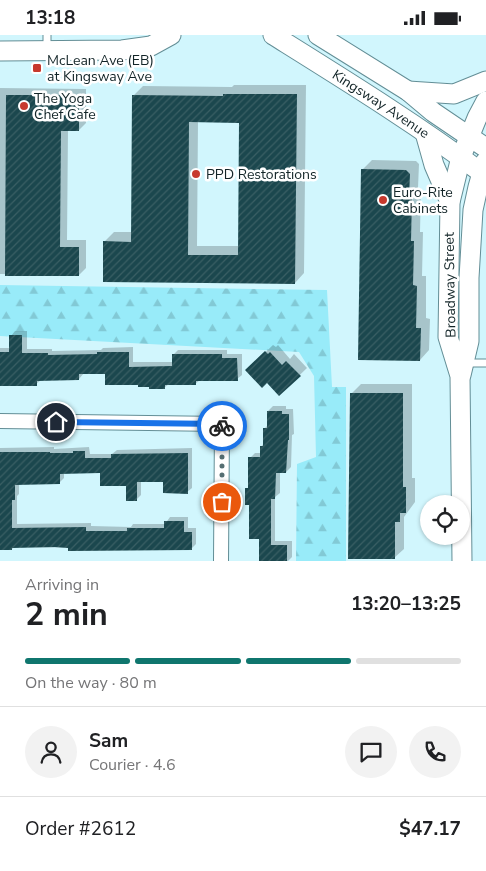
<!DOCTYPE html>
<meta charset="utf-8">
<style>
body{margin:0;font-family:"Nunito Sans",sans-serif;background:#f2f2f2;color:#202124;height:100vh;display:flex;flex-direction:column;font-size:19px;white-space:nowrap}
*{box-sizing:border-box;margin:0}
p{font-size:16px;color:#757577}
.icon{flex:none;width:28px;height:28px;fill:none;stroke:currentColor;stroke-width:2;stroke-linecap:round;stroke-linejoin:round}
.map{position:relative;height:526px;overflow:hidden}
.drawer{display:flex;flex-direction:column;background:#fff;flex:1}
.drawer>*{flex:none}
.buttons{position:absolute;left:420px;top:460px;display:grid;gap:10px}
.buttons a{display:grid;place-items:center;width:50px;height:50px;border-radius:50%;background:#fff;box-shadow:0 1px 4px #0004;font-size:25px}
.pin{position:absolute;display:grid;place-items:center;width:42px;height:42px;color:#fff;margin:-21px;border:2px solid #fff;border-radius:50%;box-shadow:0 1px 5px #0007}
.courier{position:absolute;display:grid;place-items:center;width:50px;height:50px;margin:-25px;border:4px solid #1a73e8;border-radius:50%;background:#fff;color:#222;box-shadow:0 1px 6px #0007}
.headline em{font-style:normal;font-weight:700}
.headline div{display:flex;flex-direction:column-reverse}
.headline{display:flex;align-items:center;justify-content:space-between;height:85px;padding:0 25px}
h1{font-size:32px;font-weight:700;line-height:38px}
.bar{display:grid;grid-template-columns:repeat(4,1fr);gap:8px 5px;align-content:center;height:60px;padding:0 25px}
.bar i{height:6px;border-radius:4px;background:#e0e0e0}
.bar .on{background:#0f766e}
.bar p{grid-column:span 4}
.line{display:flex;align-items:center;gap:12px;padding:0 25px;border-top:1px solid #e0e0e0}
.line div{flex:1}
.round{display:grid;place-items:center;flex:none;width:52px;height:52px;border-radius:26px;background:#f2f2f2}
.status{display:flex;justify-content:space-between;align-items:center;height:35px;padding:0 25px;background:#fff;direction:ltr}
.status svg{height:14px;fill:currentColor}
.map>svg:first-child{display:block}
.forest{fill:url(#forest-firs)}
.shadow{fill:#0003;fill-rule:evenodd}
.building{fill:url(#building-hatch);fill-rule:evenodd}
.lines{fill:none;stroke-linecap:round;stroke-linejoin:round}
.service-casing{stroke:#638e96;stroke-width:9}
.minor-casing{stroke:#638e96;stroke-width:16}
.secondary-casing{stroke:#638e96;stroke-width:21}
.service{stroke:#fff;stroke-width:7}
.minor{stroke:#fff;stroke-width:14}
.secondary{stroke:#fff;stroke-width:19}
.done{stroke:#556e72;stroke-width:5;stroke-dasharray:0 9}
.route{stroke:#1a73e8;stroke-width:6}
.poi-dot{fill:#c7392d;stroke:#fff;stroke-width:2}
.labels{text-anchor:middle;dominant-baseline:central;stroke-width:5;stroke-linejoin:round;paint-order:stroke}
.poi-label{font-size:14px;fill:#122427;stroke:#fff;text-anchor:start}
.street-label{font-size:14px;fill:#122427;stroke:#fff}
</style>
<div class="status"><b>13:18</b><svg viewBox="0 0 49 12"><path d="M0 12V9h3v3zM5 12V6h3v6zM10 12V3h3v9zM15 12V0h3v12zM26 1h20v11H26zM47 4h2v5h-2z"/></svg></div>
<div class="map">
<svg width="486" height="526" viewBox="0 0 486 526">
<defs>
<pattern id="forest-firs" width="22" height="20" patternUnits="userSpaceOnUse" patternTransform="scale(1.25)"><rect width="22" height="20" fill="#98ebf9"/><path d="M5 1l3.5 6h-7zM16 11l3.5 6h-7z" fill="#82c9d5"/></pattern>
<pattern id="building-hatch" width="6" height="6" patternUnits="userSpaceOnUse" patternTransform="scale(1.25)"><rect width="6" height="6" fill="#1b474e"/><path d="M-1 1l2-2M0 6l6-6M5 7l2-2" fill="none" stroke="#3a5f64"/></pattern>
</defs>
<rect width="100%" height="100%" fill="#d1f6fd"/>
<path class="forest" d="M0,250L327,255L332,352H346V526H296L297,429L316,422L314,341L299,317L0,301Z"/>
<path class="shadow" d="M234,50H306L304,238L295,248L104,207L114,197H132L133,61L143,51L232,52ZM198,86L241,87L239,211H197Z
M0,53L86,54V88L79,95H68L67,205H86V233L79,240L0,239Z
M372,125L416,126L419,129L418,153H421L420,197H423L422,241H426V283L430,284L429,315L420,325L362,135Z
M15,296H27V314H52V316L101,315L103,313L133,312V327H173V320L178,315H227V319H242V340L237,344L200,345L195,349H169L165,352L139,349L107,338H84L79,344L41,345L36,349H0V313H11V301Z
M273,310L276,312L278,310L290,324L294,319L307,333L279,360L267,347L247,335Z
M361,349H412V443H415V467L404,482V514L394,523L351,359Z
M273,371H286V374H293L294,399L292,400L291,432L286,437H280V458L275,462V506H292V522L288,526H260V503L247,454L249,451L250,423L255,418H261V412L264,408V394L268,390V376Z
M54,412V414L89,412L90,419H112L117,415L192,413V453L187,457L164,446H141V460L137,464L127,450L101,437L64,438V443L60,447L19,449V459L17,461V489L91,488V491L131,492L133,489H165L170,482H188V493H196V509L191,514L14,512L12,514H0V413Z"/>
<path class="building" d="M223,59H297L295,249L103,247V206L131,207L132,60L223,61ZM189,87L239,88L238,220H188Z
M6,60H79V96H61L60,212H79V241H5Z
M361,134L406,135L410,139L409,162H412L411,206H414L413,250L417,251L416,293H421L420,326L358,325Z
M9,300H22V318H48V320L97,319V317H129V332L172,331V319H222V323H237L238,346H196V350H165V354H149V352H138V350H105V339H79V345L37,346V351H0V317H9Z
M265,316L268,319L270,317L282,330L286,326L301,341L279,361L267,348L262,353L245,335Z
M350,358H403V452H406V478H400V487H395V524H348Z
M267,376H282V379H289V405H288L286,438H276L275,464H271V510H287V526H259V504H249V470H245V453H248V422H260V411H263V393H267Z
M73,416H85V423H111V419L188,418V459L163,458V447H137V466H126V451H100V438L60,439V449L15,450V465H12V493L86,492V496H127V493H164V486H184V497H192V515L68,516V513L55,512L12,513V515H0V417H50V418H73Z"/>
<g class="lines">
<g class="service-casing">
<path id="service" d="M47,0V15
M464,328H486"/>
</g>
<g class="minor-casing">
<path id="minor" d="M0,386L222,389L221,526"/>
</g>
<g class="secondary-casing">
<g id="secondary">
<path id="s1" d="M273,0C345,45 418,90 486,141"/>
<path d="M318,0L408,56L433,77L486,113"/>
<path d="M0,16L122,15L151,11L171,0"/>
<path d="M408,56L454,59L486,46"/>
<path d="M425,98L434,130L450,167"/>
<path d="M461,340L469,306V243L473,175L478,152L485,127"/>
<path d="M462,526L460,341L448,302L450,167L461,122L477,83L486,66"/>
</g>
</g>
<use href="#service" class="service"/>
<use href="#minor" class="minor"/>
<use href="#secondary" class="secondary"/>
</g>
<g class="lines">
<path class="done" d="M222,467V391"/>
<path class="route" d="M56,387L222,389V391"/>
</g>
<g class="poi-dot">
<rect x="32" y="28" width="10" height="10" rx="2.5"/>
<circle cx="24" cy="71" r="5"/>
<circle cx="196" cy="139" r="5"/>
<circle cx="383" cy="165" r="5"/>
</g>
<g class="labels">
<g class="poi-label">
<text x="47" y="25">McLean Ave (EB)<tspan x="47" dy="16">at Kingsway Ave</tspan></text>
<text x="34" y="63">The Yoga<tspan x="34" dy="16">Chef Cafe</tspan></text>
<text x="206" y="139">PPD Restorations</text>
<text x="393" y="157">Euro-Rite<tspan x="393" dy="16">Cabinets</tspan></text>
</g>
<g class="street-label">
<text stroke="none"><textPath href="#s1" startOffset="128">Kingsway Avenue</textPath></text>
<text transform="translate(450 250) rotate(-91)">Broadway Street</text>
</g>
</g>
</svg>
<div class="buttons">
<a><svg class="icon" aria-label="locate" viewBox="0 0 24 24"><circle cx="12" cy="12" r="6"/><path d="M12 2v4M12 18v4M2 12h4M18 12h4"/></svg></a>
</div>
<div class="pin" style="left:222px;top:467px;background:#ea580c"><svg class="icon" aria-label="bag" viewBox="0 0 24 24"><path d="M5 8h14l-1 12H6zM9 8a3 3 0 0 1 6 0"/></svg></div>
<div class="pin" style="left:56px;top:387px;background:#1f2937"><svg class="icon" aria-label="home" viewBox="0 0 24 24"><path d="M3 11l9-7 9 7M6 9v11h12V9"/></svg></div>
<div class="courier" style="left:222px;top:391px"><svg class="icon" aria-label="bike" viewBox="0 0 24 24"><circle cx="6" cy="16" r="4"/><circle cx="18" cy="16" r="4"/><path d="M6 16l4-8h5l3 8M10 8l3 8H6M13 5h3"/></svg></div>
</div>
<section class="drawer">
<div class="headline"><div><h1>2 min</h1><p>Arriving in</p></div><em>13:20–13:25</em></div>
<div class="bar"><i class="on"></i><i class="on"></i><i class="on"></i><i></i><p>On the way · 80 m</p></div>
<div class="line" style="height:90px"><a class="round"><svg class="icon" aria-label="person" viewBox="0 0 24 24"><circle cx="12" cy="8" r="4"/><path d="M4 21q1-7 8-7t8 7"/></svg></a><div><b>Sam</b><p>Courier · 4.6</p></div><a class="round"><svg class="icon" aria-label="chat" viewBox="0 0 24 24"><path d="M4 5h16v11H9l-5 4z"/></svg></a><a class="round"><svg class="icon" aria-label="phone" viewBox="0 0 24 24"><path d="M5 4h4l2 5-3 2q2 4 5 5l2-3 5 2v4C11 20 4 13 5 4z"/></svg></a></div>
<div class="line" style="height:65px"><div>Order #2612</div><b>$47.17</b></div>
</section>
